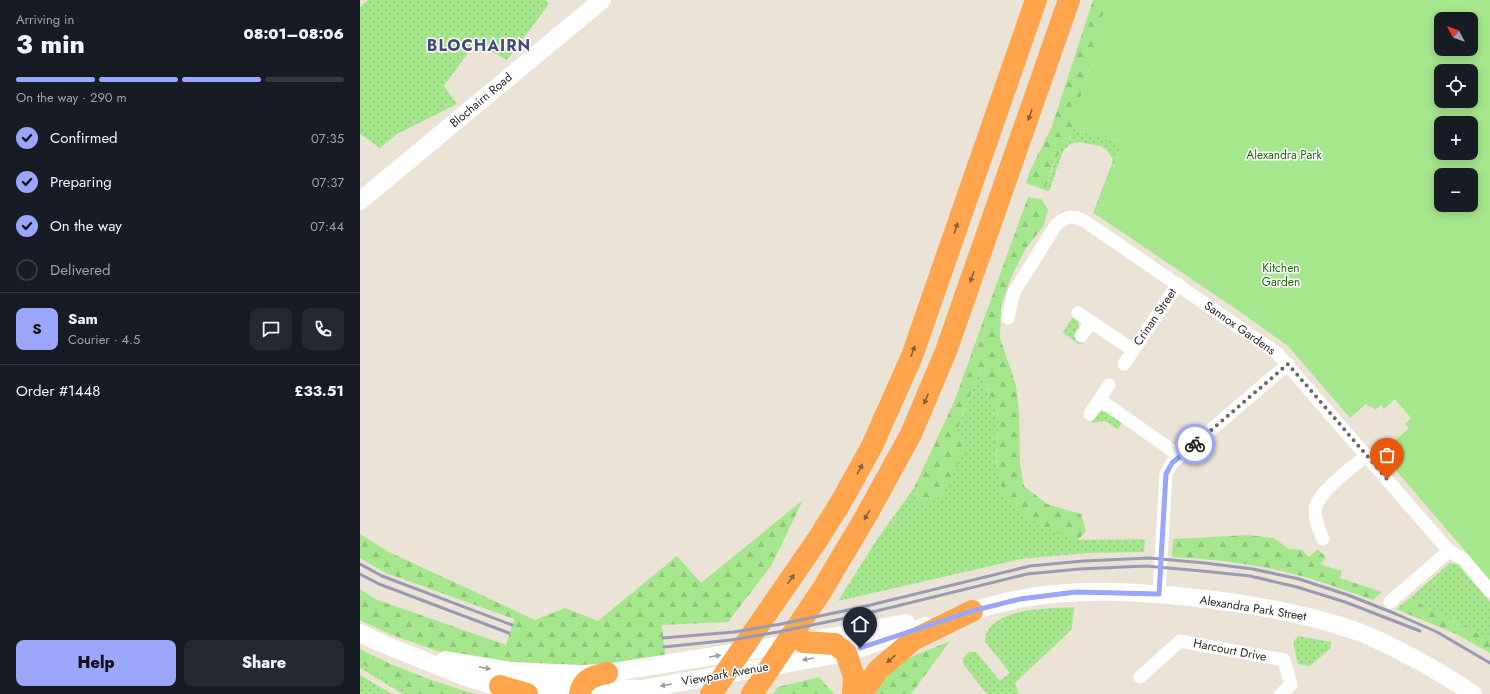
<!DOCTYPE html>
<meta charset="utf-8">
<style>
body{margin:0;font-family:Jost,sans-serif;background:#242831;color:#f1f3f6;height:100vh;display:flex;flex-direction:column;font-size:15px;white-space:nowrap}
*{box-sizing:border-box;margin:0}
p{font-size:13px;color:#9ea1a6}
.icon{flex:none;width:22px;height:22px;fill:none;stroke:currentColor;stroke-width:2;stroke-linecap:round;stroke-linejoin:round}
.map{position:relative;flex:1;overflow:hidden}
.details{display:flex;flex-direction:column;background:#171b24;width:360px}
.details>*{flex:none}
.needle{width:26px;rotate:311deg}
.buttons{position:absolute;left:1074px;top:12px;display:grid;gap:8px}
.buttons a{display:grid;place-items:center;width:44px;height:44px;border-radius:8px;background:#171b24;box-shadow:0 2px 10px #0003;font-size:20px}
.pin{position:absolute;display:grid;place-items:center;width:34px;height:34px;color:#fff;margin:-41px -17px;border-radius:50% 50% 50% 0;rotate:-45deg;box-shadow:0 0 4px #0007}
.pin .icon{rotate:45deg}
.courier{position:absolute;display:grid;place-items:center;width:40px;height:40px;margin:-20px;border:3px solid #9aa6fa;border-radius:50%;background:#fff;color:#222;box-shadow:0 1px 5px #0007}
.headline em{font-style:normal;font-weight:800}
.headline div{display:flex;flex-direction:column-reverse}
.headline{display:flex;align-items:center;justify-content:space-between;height:68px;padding:0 16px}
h1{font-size:26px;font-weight:800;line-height:30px}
.bar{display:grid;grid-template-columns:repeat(4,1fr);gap:6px 4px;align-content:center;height:48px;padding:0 16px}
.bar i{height:5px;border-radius:3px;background:#363941}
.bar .active{background:#9aa6fa}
.bar p{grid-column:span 4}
.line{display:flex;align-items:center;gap:10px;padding:0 16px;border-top:1px solid #363941}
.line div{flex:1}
.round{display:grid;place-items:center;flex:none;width:42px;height:42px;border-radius:8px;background:#242831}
ol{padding:0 16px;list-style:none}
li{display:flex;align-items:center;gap:12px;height:44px}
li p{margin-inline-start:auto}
li .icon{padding:4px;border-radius:50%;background:#9aa6fa;color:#111;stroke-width:4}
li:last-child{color:#9ea1a6}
li i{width:22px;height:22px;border:2px solid #363941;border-radius:50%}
.button{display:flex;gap:8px;margin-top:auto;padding:8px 16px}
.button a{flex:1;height:46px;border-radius:8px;background:#9aa6fa;color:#111;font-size:16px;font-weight:800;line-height:46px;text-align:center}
.button a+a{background:#242831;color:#f1f3f6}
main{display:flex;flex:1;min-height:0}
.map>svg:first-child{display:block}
.grass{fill:url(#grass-dots)}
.forest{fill:url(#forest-firs)}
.park{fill:#a6e78d;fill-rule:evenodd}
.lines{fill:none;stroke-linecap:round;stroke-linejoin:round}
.street{stroke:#fff;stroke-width:13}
.secondary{stroke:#fff;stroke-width:18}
.highway{stroke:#ffa54d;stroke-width:22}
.rail{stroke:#999bb3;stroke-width:3}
.oneway{fill:#885f38}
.oneway2{fill:#9d9d9d}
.done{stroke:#6b6864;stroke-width:4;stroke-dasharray:0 7.2}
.route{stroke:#9aa6fa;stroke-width:5}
.labels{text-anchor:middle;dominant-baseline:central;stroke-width:3;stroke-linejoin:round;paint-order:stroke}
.street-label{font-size:12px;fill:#262626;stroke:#fff}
.park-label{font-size:12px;fill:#1f6713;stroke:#fff}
.district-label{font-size:16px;font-weight:bold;letter-spacing:1px;fill:#444a7a;stroke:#fff}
</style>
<main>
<section class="details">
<div class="headline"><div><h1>3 min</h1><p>Arriving in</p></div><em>08:01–08:06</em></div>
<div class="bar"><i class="active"></i><i class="active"></i><i class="active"></i><i></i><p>On the way · 290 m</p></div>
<ol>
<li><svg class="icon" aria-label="check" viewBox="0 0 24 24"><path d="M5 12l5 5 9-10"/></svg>Confirmed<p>07:35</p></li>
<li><svg class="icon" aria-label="check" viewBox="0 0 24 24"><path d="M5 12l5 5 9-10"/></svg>Preparing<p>07:37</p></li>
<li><svg class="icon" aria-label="check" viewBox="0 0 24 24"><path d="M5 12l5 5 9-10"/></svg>On the way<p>07:44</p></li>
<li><i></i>Delivered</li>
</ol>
<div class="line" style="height:72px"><b class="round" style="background:#9aa6fa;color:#111">S</b><div><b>Sam</b><p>Courier · 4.5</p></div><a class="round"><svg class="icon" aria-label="chat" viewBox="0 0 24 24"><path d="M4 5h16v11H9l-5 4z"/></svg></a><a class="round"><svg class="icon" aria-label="phone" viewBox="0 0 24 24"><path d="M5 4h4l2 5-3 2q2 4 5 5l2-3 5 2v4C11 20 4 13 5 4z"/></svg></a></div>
<div class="line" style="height:52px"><div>Order #1448</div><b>£33.51</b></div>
<div class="button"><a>Help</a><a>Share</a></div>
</section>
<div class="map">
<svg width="1130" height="694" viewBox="0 0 1130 694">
<defs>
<pattern id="grass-dots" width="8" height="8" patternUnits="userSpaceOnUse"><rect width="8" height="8" fill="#a6e78d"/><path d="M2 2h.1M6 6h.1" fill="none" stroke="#8fc67a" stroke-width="1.8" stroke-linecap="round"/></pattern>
<pattern id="forest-firs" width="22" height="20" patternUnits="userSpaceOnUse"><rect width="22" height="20" fill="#a6e78d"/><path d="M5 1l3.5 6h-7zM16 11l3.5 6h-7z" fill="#8fc67a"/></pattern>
</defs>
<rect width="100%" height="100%" fill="#ebe3d6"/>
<path class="grass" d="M8,0H185L189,4L147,60L115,43L84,86L97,104L37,134L20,148L0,134V7Z
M712,129L763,143L735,214L733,213L752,164V158L746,149L740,146L719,142L710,144L703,151L689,191L685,190L699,150L703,144L709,140Z
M713,317L718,321L719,330L724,340L722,344H719L704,334L703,332Z
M620,370L639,418L636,457L642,492L718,540L785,539L784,552L727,553L661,559L478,601L518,538L554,488L559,504L597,430Z
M742,411L747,412L762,423L758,429L745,421L731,423L737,414Z
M1090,563L1098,564L1130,602V640L1050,598Z
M714,607L712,629L655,683L659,694H627L603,664V658L609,652H616L640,681L650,673L626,643C624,636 626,634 629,629C645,607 690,609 714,607Z
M938,636L971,642V648L950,666L938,664L933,642Z
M0,663L53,694H43L0,668Z
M0,675L32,694H0Z"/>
<path class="forest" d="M733,0H747L709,140C695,151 691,173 685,190L666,183L669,173L692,126Z
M668,197L681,199L688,210L683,227L666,248L651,277L641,306L640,338L656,385L659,412L660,464L664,486L687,504L721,514L726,531L718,540L689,530L661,515L642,492L636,457L639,418L620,370L597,430L607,448L580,498L559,504L554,488L594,402Z
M443,500L411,566L368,622L302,625L304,647L307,658L225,669L100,659L29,634L0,620V589L15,599L146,645L154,619L26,573L0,558V534L29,552L175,620L205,608L238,621L317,556L341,583Z
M888,535L914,538L929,549L942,550L949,557L958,549L966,558L960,564L982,571L980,578L1022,592L1013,600C987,591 961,581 934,574C895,564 853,559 812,557L813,539Z
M1050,598L1130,640V653L1096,634L1036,609Z
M590,641L551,694H512L539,662Z
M0,649C36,668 77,683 116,694H53L0,663Z
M459,677L474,694H413L418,687Z"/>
<path class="park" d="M747,0H1130V580L1021,453L1049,428L1045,424L1051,418L1035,399L1024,409L1021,405L1015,410L1011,406L1009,407L1006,404L990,418L928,346L879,311L735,214L763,143L712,129ZM1081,19H1111V49H1081ZM1081,71H1111V101H1081ZM1081,123H1111V153H1081ZM1081,175H1111V205H1081Z"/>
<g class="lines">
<path class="street" d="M718,313L773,350
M648,318L654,292L696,225C707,215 713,215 726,222L917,353L1089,551L1103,559L1130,591
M721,336L731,322
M764,364L818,284
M740,400L806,446L819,457
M730,414L749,385
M963,539C959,530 955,521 955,510C957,492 993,467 1007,455
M799,594L806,474L812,463L928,364
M1030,602L1089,551
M780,677L820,641L924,660L931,685L921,694"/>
<path class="secondary" d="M0,201L242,0
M598,615C618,609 639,603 659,599C721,587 784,592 846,599C897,605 947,614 996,631C1006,634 1015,639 1024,643C1055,658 1084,674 1113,694
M0,633L23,644L103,676L128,684L140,686L188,687L282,689L486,653L566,626
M85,660L150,671L220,674L247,673L443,642L546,623"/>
<path class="highway" d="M443,642L475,644L486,653L494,677L493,694
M140,686L167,694
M220,694C222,678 235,676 247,673
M351,694L458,539L481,502L512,446L552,356L676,0
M392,694L462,590L506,516L551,434L586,351L709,0
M501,694L518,670L553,640L612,611"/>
<path class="rail" d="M0,564L22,576L152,625
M0,574L19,584L149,633
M303,638L374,632L421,624L498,608L670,566L723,561L789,558L845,563L893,569L939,579L988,595L1036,614L1077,632L1130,663
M304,647L371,640L418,632L496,616L667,574L720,569L786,566L842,571L890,576L937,587L985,602L1060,631"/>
</g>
<defs><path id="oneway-solid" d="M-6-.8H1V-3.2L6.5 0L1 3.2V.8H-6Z"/></defs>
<g class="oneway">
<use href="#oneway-solid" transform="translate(670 115) rotate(109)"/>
<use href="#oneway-solid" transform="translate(596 228) rotate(-71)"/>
<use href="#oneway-solid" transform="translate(612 277) rotate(109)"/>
<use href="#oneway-solid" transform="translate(553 351) rotate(-70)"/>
<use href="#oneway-solid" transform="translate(566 399) rotate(113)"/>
<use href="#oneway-solid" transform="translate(500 469) rotate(-62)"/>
<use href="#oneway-solid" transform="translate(507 515) rotate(120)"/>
<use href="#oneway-solid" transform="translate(431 579) rotate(-55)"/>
<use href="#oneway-solid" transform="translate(531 659) rotate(139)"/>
</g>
<g class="oneway2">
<use href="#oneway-solid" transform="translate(355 656) rotate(-9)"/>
<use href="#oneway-solid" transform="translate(448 659) rotate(170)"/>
<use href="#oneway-solid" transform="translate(125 668) rotate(11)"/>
<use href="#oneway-solid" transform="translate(306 685) rotate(170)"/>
</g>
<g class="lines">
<path class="done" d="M835,444L928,364L1027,479"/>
<path class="route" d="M500,648L612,611L660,599L716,592L799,594L806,474L812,463L835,444"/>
</g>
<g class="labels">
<g class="street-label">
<text transform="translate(121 100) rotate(-40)">Blochairn Road</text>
<text transform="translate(795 317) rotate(-56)">Crinan Street</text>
<text transform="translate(880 328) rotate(35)">Sannox Gardens</text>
<text transform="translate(893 608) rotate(9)">Alexandra Park Street</text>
<text transform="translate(870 650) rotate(11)">Harcourt Drive</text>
<text transform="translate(365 674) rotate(-10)">Viewpark Avenue</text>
</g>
<g class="park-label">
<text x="924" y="155">Alexandra Park</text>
<text x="921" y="268">Kitchen<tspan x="921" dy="14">Garden</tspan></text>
</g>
<g class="district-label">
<text x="119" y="45">BLOCHAIRN</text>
</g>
</g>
</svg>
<div class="buttons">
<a><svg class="needle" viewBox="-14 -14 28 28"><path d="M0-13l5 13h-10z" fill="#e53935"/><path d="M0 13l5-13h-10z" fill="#9ea1a6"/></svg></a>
<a><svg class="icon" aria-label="locate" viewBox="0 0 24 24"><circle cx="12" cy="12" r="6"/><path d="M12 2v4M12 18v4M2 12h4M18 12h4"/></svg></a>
<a>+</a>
<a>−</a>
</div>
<div class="pin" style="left:1027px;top:479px;background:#ea580c"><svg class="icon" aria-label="bag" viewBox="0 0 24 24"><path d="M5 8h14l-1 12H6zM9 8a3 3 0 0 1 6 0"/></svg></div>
<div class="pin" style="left:500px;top:648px;background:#1f2937"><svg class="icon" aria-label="home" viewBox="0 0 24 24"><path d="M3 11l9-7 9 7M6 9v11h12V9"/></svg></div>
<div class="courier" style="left:835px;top:444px"><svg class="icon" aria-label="bike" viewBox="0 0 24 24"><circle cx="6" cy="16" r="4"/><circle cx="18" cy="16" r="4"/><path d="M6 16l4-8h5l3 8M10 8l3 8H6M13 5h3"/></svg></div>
</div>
</main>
